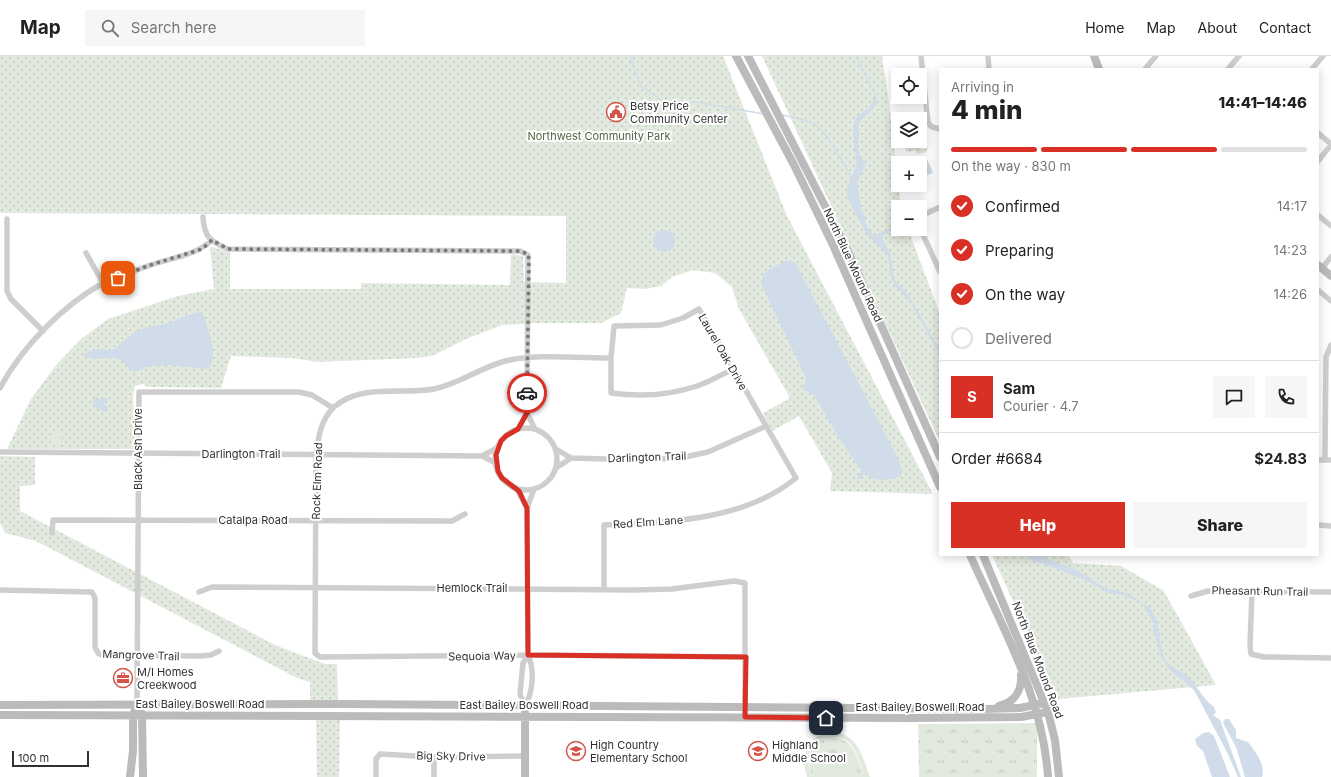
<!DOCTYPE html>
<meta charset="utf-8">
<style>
body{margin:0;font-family:Inter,sans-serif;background:#f6f6f6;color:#222;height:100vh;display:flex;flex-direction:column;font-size:15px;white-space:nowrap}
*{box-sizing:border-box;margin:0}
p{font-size:13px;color:#767676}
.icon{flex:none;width:22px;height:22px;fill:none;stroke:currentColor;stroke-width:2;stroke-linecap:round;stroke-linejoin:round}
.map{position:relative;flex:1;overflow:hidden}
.details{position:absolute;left:939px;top:12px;width:380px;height:488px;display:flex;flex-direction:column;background:#fff;border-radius:0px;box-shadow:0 2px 10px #0003}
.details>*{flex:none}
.buttons{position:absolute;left:891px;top:12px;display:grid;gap:8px}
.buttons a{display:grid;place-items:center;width:36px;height:36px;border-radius:0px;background:#fff;box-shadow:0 2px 10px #0003;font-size:20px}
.scale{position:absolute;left:12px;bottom:10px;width:77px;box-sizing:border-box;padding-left:4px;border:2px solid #313131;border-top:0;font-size:11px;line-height:14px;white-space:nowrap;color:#313131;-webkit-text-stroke:3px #fff;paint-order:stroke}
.pin{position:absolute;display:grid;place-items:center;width:34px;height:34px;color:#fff;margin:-17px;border-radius:8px;box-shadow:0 2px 6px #0006}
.courier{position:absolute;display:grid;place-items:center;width:40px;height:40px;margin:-20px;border:3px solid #d93025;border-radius:50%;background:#fff;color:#222;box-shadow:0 1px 5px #0007}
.overview em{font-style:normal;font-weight:800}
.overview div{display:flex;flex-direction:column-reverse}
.overview{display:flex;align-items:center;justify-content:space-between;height:68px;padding:0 12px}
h1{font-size:26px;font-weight:800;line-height:30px}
.bar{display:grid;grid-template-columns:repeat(4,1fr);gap:6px 4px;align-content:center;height:48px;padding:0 12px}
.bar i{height:5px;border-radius:3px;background:#e0e0e0}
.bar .current{background:#d93025}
.bar p{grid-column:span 4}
.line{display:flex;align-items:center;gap:10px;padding:0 12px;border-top:1px solid #e0e0e0}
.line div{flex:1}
.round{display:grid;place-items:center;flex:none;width:42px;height:42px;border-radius:0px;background:#f6f6f6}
ol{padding:0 12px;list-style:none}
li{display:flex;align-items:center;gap:12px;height:44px}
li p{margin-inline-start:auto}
li .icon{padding:4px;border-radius:50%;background:#d93025;color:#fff;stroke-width:4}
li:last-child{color:#767676}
li i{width:22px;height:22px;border:2px solid #e0e0e0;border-radius:50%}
.button{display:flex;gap:8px;margin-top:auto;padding:8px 12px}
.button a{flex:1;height:46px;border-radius:0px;background:#d93025;color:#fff;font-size:16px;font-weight:800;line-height:46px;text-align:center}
.button a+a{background:#f6f6f6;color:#222}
header{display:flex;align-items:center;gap:24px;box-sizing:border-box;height:56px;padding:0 20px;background:#fff;border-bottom:1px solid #e0e0e0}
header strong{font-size:19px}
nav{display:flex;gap:22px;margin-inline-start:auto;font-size:14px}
.search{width:280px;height:36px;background:#f6f6f6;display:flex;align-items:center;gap:10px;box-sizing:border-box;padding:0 14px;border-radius:0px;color:#767676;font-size:15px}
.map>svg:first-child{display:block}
.grass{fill:url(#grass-tufts)}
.park{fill:url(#park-dots)}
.pitch{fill:#e2e9de}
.water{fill:#d0dce9}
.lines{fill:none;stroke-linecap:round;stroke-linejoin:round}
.stream{stroke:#d0dce9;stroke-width:1.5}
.street{stroke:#cecece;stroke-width:5.5}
.secondary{stroke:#bbb;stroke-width:8}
.done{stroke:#797979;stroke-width:4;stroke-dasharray:0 7.2}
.route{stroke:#d93025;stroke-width:5}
.labels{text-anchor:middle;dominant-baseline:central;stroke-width:4;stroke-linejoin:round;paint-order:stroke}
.poi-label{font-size:11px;fill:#313131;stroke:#fff;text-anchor:start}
.park-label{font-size:11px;fill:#4f6843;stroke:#fff}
.street-label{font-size:11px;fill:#313131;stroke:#fff}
</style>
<header>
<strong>Map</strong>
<div class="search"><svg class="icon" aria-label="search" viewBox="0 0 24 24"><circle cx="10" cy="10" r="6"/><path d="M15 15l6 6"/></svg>Search here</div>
<nav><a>Home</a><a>Map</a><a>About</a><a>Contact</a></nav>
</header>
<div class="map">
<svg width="1331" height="721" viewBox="0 0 1331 721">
<defs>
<pattern id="grass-tufts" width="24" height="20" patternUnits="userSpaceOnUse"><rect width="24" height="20" fill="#e2e9de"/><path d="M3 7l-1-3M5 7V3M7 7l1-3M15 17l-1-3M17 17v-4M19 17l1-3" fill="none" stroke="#c2c8bf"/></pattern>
<pattern id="park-dots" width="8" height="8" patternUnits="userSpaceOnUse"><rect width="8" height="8" fill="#e2e9de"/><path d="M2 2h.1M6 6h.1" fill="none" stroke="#c2c8bf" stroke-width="1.8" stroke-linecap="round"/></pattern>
</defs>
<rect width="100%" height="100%" fill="#fff"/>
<path class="grass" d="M1037,667V721H919L918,668Z
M832,681C854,682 858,704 864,721H812C806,703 809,683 832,681Z"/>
<path class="park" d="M0,0H723L787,160L933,438L830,435L832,417L799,360L772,375L763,357L790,342L739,253L732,231L715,217L693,214L672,221L661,230L645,233L627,232L621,257L601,267H536L502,269L466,283L432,300L417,302L318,306L292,302L231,300L221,332L147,331L143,328L135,330C129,345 140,377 133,393H7L31,343L57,308L81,283L108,263L178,240L214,233L210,191H213L230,197V233H361V227L510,229L511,198L523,200L524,226L566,227V160L0,157Z
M762,0H882L890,53L901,151H898V173H908L940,258V386Z
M919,85H924L928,91L926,96L918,98L914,94L910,96L906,95L904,90L906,87H910L914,89Z
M0,400L35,401V429L20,430V455L275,589L325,608H337L338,646L310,645V626L297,622L36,485L5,477L0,467Z
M992,499H1068L1073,507L1121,510L1164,535L1216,629L1058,643Z
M316,663H340L339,721H317Z"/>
<path class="pitch" d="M51,374L62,375L61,390L50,389Z
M832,676C858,677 862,700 870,721H864C861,711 858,697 851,689C837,673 810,682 808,703C808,709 810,715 812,721H807C800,700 807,678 832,676Z
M849,692L859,721H818L812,705Z"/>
<path class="water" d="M874,43L877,48C871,58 860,60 858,72L860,75C857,88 857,93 863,105L868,103L857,127L862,154L866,164L865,167L873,180L898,169V171L884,179L882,182L890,197L895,225L909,240L940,294V299L910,246L895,230L890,219L888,200C883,193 876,188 870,182C867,179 847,144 847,139C846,128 854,117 857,107C855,96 850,70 857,61C863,54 870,55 874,43Z
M927,103L933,117L924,120L927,129L912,134L909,129H920L919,107Z
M653 185a11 11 0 1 1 22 0a11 11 0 1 1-22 0Z
M790,204L796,208L899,404L902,414L901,420C891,424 872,427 865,417L860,423H857L861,414L837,379L814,339L803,333L806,322L761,228C761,214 779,208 790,204Z
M202,255C207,270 220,301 208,313L169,309L150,310L135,316L130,315C120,292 98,309 82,299L96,293L113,294L134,276L148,271L169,267L182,261Z
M97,341L101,344L106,341L108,343L104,348L108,352L103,356L100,352L98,354L92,345Z
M1027,499H1042L1046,503L1077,514L1105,532L1130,538L1150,552L1158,567L1157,572L1160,578V587L1164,602L1170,609L1188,620L1207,645L1214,651L1216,656L1213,659L1220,664L1241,721H1238L1227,696L1194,634L1169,613L1162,603L1153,574L1154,568L1143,548L1124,539L1108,537L1086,524L1030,503Z
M1225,663H1229L1236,674V682L1248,686C1255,696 1266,708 1262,721H1245L1236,691L1223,667Z
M1209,676L1214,680L1230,721H1212L1203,695L1197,690L1195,683L1203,677Z"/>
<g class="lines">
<path class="stream" d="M630,0L636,19L642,31L666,47L673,49L696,46L764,58
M856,0L876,41L875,48
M782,59C817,65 822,70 839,100C843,107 848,113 851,122"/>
<path class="street" d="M921,0L928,67L932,71L940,73
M988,0L989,13
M1145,13L1156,0
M1228,13L1239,0
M1312,13L1323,0
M1318,77L1331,88
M1318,105L1331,89
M1318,159L1331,170
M203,161C204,181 211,186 228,193L520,195L528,199L527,357L518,373
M7,163V235L11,243L43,275
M920,166L925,158L940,151
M920,172L940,216
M86,197L103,227
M1322,212L1331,201
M1318,234L1331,245
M611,302C581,302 529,297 502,306C478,313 459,328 434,333C401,339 362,327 334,351C321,363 318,382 316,399L315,597L320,601L528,599L746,601
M0,332C22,291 62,250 103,227C116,220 132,216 145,211C168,202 194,201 212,184
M527,357L535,373
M495 403a31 31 0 1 1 62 0a31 31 0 1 1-62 0Z
M556,393L571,402L641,404L680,402L708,396L766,370
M0,396L482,400L497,392
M482,400L496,407
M1318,404H1331
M1325,404L1326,301L1331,289
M556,412L571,402
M516,432L527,452
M1318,469L1331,470
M52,477L53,464L452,465L465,458
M604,533V469C668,466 744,465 796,422L699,253L683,262L661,269L614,270L611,302V337C639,341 670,339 697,330C709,326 721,319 733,313
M0,534L92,536L95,542V591L98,597L102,599L202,600L211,599L219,595
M199,536L212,531L636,534L672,533L734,525L745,527V661
M1252,536L1250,589L1251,598L1264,601L1331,602
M1191,540L1208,535L1331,536
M137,648L139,336H299L312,339L333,352
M525,650C533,636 535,614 528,599L527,452L534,433
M525,650L520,638L523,607L528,599
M434,701V721
M376,721V703L380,698L434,701L525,700"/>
<path class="secondary" d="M736,0L794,109L832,187L940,431
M748,0L847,193L940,401
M1094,0L1099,13
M1318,209L1331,220
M970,499C1002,571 1043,641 1048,721
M983,499L1048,656L1055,684L1059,721
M0,649L341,648L985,653L1020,652L1044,647
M999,650C1015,646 1022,634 1021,619
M140,654L142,659L143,721
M0,659L913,662L1021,661L1048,656
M130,721L133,695V659L135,654
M525,721V656"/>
</g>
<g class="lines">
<path class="done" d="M118,222L147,210L202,193L212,184L228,193L520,195L528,198L529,203L527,337"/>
<path class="route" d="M527,337V357L518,373L506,380L501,385L496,399L498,415L502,422L519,435L527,452L528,599L746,601L745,661L826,662"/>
</g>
<defs>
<g id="civic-ring" transform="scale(1)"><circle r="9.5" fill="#fff" stroke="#d2554a" stroke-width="1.5"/><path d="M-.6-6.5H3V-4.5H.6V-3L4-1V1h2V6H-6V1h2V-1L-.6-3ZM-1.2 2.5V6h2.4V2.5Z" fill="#d2554a"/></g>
<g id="office-ring" transform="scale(1)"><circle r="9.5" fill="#fff" stroke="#d2554a" stroke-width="1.5"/><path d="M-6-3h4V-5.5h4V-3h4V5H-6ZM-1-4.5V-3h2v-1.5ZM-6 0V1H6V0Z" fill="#d2554a"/></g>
<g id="school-ring" transform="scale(1)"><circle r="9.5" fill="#fff" stroke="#d2554a" stroke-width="1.5"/><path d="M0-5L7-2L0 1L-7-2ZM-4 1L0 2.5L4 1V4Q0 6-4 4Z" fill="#d2554a"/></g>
</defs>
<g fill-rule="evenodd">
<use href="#civic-ring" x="616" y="56"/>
<use href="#office-ring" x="123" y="622"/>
<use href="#school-ring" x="576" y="695"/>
<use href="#school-ring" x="758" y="695"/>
</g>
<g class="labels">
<g class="poi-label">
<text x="630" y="50">Betsy Price<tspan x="630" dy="13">Community Center</tspan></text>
<text x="137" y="616">M/I Homes<tspan x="137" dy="13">Creekwood</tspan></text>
<text x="590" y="689">High Country<tspan x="590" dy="13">Elementary School</tspan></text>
<text x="772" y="689">Highland<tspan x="772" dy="13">Middle School</tspan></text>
</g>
<g class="park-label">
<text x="599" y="80">Northwest Community Park</text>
</g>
<g class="street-label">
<text transform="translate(853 209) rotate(65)">North Blue Mound Road</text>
<text transform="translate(723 296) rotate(60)">Laurel Oak Drive</text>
<text transform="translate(138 393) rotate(-90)">Black Ash Drive</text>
<text x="241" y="398">Darlington Trail</text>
<text transform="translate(647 401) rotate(-2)">Darlington Trail</text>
<text transform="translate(317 425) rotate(-88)">Rock Elm Road</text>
<text x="253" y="464">Catalpa Road</text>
<text transform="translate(648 466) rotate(-4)">Red Elm Lane</text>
<text x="472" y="532">Hemlock Trail</text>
<text transform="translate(1260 535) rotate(1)">Pheasant Run Trail</text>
<text transform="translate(141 599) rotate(2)">Mangrove Trail</text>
<text transform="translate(482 600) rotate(-1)">Sequoia Way</text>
<text transform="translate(1038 604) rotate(69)">North Blue Mound Road</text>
<text x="200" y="648">East Bailey Boswell Road</text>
<text x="524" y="649">East Bailey Boswell Road</text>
<text x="920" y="651">East Bailey Boswell Road</text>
<text transform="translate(451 700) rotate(1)">Big Sky Drive</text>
</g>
</g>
</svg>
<div class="buttons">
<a><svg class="icon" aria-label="locate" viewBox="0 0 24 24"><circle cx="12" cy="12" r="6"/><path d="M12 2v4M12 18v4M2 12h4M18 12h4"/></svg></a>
<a><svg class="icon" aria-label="layers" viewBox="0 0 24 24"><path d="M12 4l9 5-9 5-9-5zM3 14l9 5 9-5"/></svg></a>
<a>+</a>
<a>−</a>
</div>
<div class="scale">100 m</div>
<div class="pin" style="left:118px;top:222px;background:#ea580c"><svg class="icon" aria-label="bag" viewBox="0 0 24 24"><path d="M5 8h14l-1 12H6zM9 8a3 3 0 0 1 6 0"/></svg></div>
<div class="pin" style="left:826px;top:662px;background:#1f2937"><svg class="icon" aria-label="home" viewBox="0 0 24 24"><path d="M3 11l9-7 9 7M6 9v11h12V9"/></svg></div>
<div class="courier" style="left:527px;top:337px"><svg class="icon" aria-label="car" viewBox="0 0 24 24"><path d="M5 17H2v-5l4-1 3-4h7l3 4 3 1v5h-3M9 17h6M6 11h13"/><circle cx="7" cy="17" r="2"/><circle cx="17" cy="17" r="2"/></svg></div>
<section class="details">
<div class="overview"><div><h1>4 min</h1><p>Arriving in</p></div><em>14:41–14:46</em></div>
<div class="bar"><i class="current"></i><i class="current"></i><i class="current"></i><i></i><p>On the way · 830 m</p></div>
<ol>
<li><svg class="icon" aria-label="check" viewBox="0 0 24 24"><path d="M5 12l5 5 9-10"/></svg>Confirmed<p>14:17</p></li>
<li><svg class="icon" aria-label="check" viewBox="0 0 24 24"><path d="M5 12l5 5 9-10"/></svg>Preparing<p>14:23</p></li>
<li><svg class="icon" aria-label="check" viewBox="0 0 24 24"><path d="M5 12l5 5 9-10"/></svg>On the way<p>14:26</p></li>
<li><i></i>Delivered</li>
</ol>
<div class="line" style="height:72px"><b class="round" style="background:#d93025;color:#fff">S</b><div><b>Sam</b><p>Courier · 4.7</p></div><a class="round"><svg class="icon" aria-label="chat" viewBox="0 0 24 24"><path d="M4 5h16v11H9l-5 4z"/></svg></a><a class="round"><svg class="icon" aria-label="phone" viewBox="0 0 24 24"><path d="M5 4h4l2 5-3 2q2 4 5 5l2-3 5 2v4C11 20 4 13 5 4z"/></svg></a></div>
<div class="line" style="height:52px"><div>Order #6684</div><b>$24.83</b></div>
<div class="button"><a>Help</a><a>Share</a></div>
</section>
</div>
